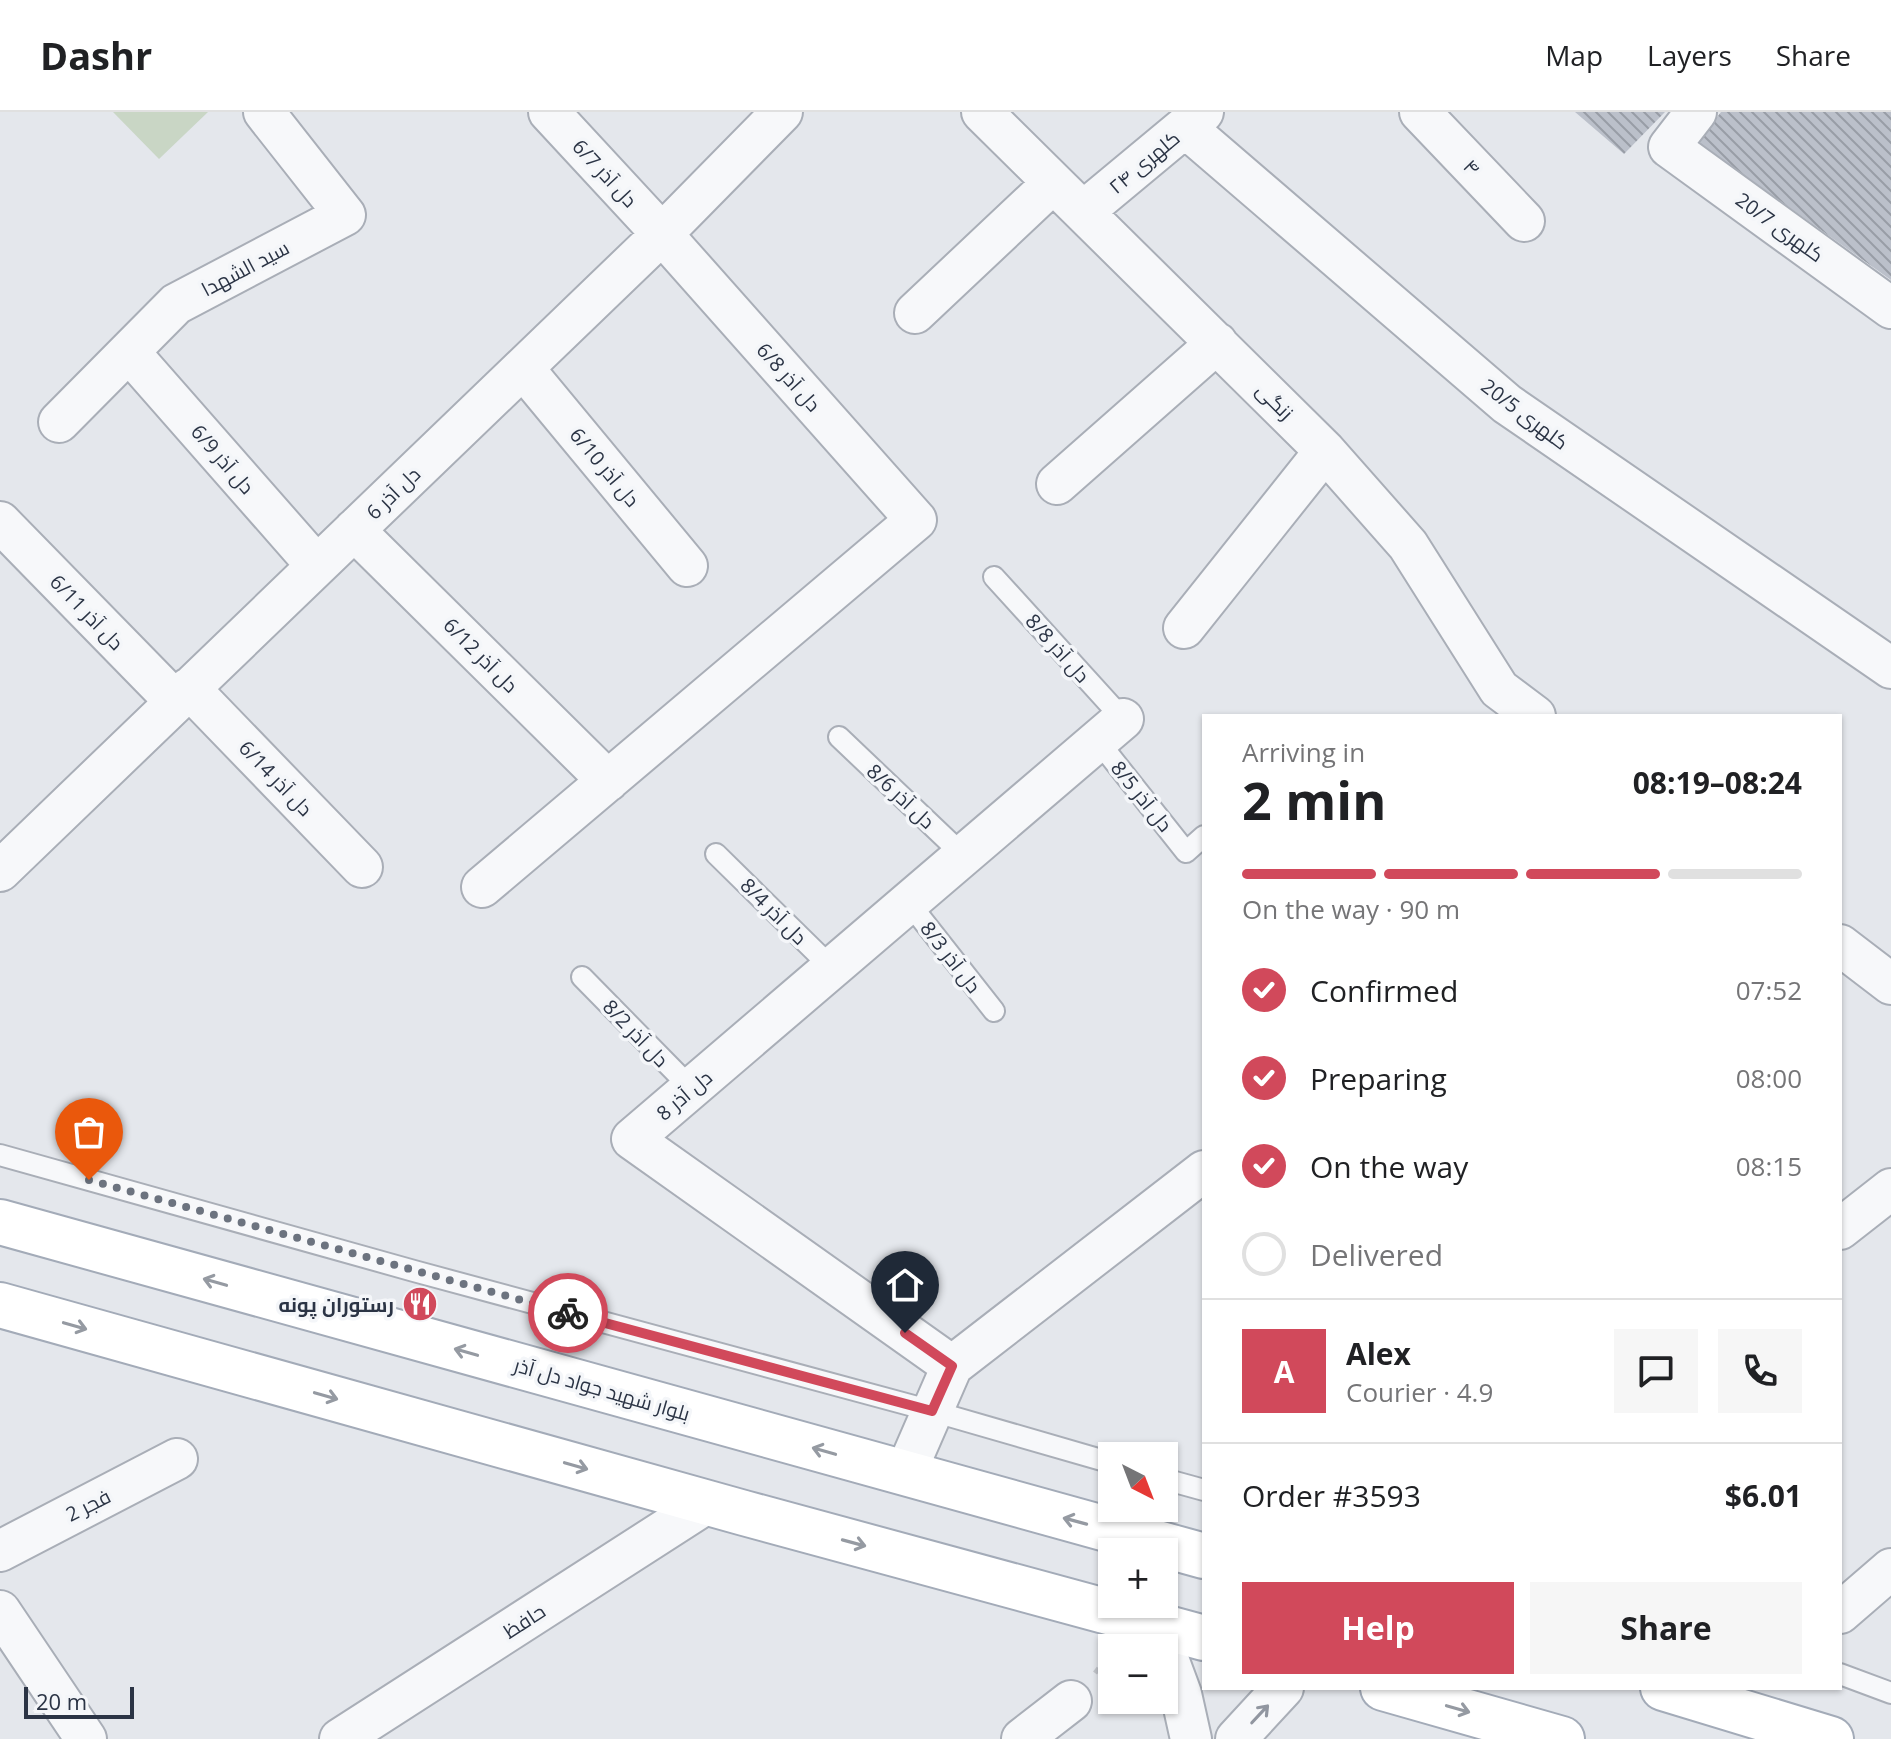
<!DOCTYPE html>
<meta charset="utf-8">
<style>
body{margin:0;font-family:"Open Sans",Cairo,sans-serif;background:#f6f6f6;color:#202124;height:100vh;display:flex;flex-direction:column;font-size:30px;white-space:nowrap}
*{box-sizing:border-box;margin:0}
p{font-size:26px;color:#757577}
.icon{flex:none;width:44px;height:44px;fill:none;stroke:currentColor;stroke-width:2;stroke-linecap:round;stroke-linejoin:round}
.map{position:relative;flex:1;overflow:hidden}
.sheet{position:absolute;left:1202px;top:602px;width:640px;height:976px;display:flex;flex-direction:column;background:#fff;border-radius:0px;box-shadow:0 2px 6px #0004}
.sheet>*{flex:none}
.needle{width:52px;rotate:138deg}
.fabs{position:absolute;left:1098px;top:1330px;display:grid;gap:16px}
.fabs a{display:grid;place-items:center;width:80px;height:80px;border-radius:0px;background:#fff;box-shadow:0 2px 6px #0004;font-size:40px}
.scale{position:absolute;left:24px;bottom:20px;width:110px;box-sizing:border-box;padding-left:8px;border:4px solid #2b3445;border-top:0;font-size:22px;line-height:28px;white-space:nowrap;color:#2b3445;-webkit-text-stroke:6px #f4f6f9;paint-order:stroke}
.pin{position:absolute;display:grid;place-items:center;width:68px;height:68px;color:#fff;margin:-82px -34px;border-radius:50% 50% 50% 0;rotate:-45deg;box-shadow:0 0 8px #0007}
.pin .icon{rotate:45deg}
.courier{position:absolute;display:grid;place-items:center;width:80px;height:80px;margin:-40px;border:6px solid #d1495b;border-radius:50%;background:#fff;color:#222;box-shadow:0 2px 10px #0007}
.summary em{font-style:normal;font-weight:700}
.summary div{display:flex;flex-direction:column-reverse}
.summary{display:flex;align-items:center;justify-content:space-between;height:136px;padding:0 40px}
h1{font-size:52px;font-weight:700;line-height:60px}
.bar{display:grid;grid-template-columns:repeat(4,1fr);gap:12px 8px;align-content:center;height:96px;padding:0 40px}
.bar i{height:10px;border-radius:6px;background:#e0e0e0}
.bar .current{background:#d1495b}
.bar p{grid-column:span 4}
.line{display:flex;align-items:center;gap:20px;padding:0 40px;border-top:2px solid #e0e0e0}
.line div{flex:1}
.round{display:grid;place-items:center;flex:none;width:84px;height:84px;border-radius:0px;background:#f6f6f6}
ol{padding:0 40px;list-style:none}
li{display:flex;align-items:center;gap:24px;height:88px}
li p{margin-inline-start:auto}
li .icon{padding:8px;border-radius:50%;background:#d1495b;color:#fff;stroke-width:4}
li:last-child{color:#757577}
li i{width:44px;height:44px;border:4px solid #e0e0e0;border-radius:50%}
.cta{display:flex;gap:16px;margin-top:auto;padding:16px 40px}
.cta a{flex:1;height:92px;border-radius:0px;background:#d1495b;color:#fff;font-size:32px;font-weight:700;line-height:92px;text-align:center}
.cta a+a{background:#f6f6f6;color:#202124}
header{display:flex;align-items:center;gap:48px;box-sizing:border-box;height:112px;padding:0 40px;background:#fff;border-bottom:2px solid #e0e0e0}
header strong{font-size:38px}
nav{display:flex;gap:44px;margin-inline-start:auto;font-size:28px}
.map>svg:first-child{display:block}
.pitch{fill:#c9d6c5}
.building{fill:url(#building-back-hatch)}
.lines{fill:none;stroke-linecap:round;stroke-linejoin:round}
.service-casing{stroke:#a9aeb7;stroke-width:24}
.minor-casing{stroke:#a9aeb7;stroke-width:44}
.primary-casing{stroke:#a3abb8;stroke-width:48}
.path{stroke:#c2c5cb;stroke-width:5;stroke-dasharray:6 6;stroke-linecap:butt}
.service{stroke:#f7f8fa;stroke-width:20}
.minor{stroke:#f7f8fa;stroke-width:40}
.primary{stroke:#fff;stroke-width:44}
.oneway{stroke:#959aa2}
.oneway2{stroke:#9196a0}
.done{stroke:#6c737f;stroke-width:8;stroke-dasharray:0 14.4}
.route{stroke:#d1495b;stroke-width:10}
.labels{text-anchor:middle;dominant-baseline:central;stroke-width:7;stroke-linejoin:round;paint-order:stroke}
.street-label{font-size:20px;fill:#2b3445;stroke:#f4f6f9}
.poi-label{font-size:20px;font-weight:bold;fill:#2b3445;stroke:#f4f6f9;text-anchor:end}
</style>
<header>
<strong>Dashr</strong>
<nav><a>Map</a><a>Layers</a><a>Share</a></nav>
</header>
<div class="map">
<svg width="1891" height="1627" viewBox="0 0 1891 1627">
<defs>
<pattern id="building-back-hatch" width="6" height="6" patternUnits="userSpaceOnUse" patternTransform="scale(2)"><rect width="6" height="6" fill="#bbc0ca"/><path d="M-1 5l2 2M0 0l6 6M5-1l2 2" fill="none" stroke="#989da6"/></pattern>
</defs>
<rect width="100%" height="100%" fill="#e4e7ec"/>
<path class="pitch" d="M113,0H208L159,47Z"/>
<path class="building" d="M1575,0H1665L1624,42Z
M1721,0H1891V168L1698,30Z"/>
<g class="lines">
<g class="service-casing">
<path id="service" d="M994,465L1123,607
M839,625L964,744
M1098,629L1186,740L1204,724
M716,742L832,856
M909,791L994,899
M582,865L691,976
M0,1043L414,1159L932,1299L1112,1351
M1164,1367L1204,1378
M1840,1562L1891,1581"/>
</g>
<g class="minor-casing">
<path id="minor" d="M982,0L1325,339L1408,433L1499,577L1535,604
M1420,0L1524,109
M1696,0L1669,35L1891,196
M1185,15L1507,292L1891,556
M1084,99L1203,0
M915,201L1053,71
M129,240L317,454
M523,256L687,454
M59,310L176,192L345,103L264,0
M1057,372L1217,231
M0,410L175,589
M354,418L608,669
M1184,516L1325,339
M189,576L362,755
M0,759L662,122L782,0
M482,775L916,408L662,122L549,0
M1840,833L1891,872
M1840,1117L1891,1077
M952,1254L1204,1059
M905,1362L952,1254L632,1027L1123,607
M0,1439L177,1347
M0,1499L86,1627
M1840,1501L1891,1457
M1164,1536L1181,1582L1191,1627
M340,1627L707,1391
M1022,1627L1071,1589
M1236,1627L1283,1576"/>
</g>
<g class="primary-casing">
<path id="primary" d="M0,1110L1204,1444
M0,1193L744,1401L1204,1526
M1383,1576L1562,1627
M1663,1576L1831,1627"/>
</g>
<path class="path" d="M1095,1561L1111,1541"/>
<use href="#service" class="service"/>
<use href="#minor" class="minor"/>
<use href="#primary" class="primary"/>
</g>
<defs><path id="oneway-shaft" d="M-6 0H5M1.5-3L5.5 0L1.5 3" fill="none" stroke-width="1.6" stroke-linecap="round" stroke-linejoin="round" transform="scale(2)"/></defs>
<g class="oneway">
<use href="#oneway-shaft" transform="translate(215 1170) rotate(-164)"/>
<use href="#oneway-shaft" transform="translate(75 1214) rotate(16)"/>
<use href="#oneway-shaft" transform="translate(466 1240) rotate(-164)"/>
<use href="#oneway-shaft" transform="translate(326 1284) rotate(16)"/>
<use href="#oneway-shaft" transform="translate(824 1339) rotate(-164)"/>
<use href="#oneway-shaft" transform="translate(576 1354) rotate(16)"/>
<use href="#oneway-shaft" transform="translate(1075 1409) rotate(-165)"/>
<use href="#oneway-shaft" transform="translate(854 1431) rotate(15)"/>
<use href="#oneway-shaft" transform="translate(1458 1597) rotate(16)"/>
</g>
<use class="oneway2" href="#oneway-shaft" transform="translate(1260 1602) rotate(-47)"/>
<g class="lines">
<path class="done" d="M89,1068L568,1201"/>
<path class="route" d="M568,1201L932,1299L952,1254L905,1221"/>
</g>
<defs>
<g id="restaurant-disc" transform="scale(1.8)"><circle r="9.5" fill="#d1495b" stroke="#f4f6f9"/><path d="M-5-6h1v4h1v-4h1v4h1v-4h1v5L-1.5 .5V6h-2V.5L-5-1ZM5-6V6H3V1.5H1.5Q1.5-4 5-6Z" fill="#fff"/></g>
</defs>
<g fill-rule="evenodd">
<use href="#restaurant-disc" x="420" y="1192"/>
</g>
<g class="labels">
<g class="street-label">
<text transform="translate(1144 50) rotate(-40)">کلهری ۲۴</text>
<text transform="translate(1472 55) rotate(46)">۴</text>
<text transform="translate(605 61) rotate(47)">دل آذر 6/7</text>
<text transform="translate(1780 115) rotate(36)">کلهری 20/7</text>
<text transform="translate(245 156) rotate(-28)">سید الشهدا</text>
<text transform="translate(789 265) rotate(48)">دل آذر 6/8</text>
<text transform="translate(1275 289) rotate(45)">زنگی</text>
<text transform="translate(1525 302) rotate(37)">کلهری 20/5</text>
<text transform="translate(223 347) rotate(49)">دل آذر 6/9</text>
<text transform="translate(605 355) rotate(50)">دل آذر 6/10</text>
<text transform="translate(393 381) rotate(-44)">دل آذر 6</text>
<text transform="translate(87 500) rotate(46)">دل آذر 6/11</text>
<text transform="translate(1058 536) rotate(48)">دل آذر 8/8</text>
<text transform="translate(481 543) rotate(45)">دل آذر 6/12</text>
<text transform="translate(276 666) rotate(46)">دل آذر 6/14</text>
<text transform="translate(901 684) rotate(43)">دل آذر 8/6</text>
<text transform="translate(1142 684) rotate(51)">دل آذر 8/5</text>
<text transform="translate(774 799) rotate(45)">دل آذر 8/4</text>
<text transform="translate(951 845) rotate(52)">دل آذر 8/3</text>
<text transform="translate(636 921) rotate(46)">دل آذر 8/2</text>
<text transform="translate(684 983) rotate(-40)">دل آذر 8</text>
<text transform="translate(602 1277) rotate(16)">بلوار شهید جواد دل آذر</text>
<text transform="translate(88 1393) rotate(-27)">فجر 2</text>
<text transform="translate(524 1509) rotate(-33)">حافظ</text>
</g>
<g class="poi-label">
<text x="394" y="1192">رستوران پونه</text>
</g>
</g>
</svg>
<div class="fabs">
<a><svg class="needle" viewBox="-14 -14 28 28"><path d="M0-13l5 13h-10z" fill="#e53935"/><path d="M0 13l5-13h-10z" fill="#757577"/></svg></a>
<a>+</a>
<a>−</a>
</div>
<div class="scale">20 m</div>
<div class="pin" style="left:89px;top:1068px;background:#ea580c"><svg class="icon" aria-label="bag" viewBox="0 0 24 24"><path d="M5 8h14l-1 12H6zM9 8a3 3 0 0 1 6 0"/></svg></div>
<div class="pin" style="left:905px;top:1221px;background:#1f2937"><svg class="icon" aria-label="home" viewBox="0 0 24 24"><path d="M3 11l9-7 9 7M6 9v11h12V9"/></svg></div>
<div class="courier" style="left:568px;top:1201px"><svg class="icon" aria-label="bike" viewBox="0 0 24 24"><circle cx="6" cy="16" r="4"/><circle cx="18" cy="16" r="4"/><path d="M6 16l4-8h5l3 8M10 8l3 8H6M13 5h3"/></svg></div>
<section class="sheet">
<div class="summary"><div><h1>2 min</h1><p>Arriving in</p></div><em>08:19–08:24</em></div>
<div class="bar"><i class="current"></i><i class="current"></i><i class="current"></i><i></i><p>On the way · 90 m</p></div>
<ol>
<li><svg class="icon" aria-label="check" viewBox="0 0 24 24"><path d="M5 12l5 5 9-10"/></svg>Confirmed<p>07:52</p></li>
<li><svg class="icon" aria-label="check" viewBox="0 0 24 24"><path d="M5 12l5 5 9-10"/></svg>Preparing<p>08:00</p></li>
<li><svg class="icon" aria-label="check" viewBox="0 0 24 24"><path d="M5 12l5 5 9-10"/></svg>On the way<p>08:15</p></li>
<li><i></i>Delivered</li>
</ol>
<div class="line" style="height:144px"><b class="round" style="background:#d1495b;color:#fff">A</b><div><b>Alex</b><p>Courier · 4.9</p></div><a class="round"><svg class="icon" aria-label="chat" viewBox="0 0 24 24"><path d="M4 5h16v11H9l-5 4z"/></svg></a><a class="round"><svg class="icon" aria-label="phone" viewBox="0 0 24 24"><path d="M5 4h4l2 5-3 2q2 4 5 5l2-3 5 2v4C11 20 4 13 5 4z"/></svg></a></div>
<div class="line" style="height:104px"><div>Order #3593</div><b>$6.01</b></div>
<div class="cta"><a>Help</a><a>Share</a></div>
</section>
</div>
